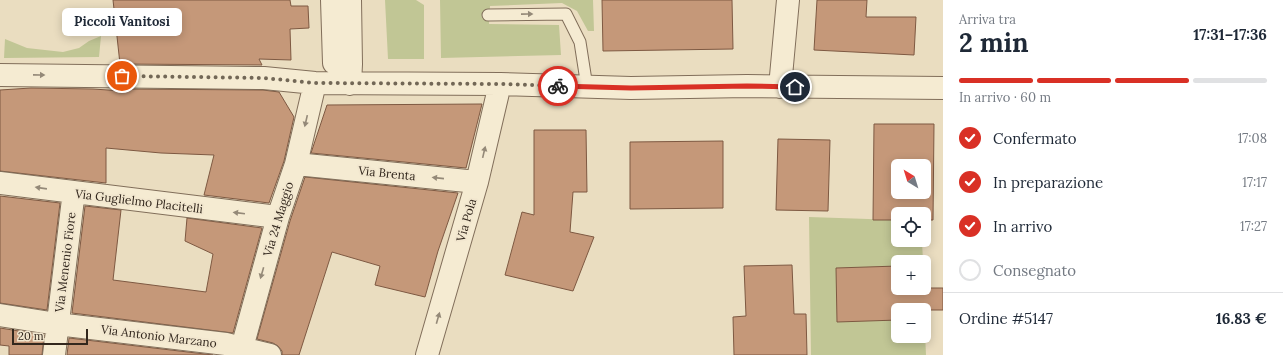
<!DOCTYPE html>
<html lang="it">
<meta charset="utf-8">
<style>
body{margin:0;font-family:Lora,serif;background:#f2f2f3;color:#1f2937;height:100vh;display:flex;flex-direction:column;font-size:15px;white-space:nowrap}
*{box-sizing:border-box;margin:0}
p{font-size:13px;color:#747a83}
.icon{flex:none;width:22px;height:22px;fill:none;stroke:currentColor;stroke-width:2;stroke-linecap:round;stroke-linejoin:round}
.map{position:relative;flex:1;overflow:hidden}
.details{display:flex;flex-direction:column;background:#fff;width:340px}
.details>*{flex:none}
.needle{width:26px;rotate:322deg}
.buttons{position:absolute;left:891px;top:159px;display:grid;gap:8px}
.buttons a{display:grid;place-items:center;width:40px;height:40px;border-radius:6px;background:#fff;box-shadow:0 2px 10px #0003;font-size:20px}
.scale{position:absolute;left:12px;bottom:10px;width:76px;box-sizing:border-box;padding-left:4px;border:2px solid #32271d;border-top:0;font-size:11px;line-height:14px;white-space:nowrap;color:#32271d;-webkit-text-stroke:3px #f2e7cf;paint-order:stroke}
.pin{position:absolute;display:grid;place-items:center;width:34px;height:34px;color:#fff;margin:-17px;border:2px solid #fff;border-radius:50%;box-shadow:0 1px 4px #0007}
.courier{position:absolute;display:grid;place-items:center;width:40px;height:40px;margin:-20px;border:3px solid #d93025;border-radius:50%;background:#fff;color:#222;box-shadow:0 1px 5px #0007}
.bubble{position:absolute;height:28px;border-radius:6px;background:#fff;box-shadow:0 2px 10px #0003;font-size:13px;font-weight:700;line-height:28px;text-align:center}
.summary em{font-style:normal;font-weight:700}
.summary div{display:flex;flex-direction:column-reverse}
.summary{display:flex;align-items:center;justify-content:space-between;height:68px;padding:0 16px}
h1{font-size:26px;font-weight:700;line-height:30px}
.bar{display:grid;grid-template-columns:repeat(4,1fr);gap:6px 4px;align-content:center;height:48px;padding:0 16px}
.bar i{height:5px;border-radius:3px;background:#e0e1e3}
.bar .active{background:#d93025}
.bar p{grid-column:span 4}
.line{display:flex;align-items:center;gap:10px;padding:0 16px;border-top:1px solid #e0e1e3}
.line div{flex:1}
ol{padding:0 16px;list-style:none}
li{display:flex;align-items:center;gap:12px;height:44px}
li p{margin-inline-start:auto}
li .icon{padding:4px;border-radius:50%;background:#d93025;color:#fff;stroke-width:4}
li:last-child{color:#747a83}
li i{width:22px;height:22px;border:2px solid #e0e1e3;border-radius:50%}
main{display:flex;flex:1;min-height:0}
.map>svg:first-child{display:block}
.green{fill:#c1c695;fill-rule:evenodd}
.building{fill:#c59879;stroke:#7e5942;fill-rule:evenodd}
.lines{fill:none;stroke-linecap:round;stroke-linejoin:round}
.lane-casing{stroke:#816e5a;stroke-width:13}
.street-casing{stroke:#816e5a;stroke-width:24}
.lane{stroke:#f5ebd2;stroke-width:11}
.street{stroke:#f5ebd2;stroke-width:22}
.oneway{fill:#948978}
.done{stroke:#726756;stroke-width:4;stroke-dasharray:0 7.2}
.route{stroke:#d93025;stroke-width:5}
.labels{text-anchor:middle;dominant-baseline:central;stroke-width:4;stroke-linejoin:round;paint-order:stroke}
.street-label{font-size:12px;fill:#32271d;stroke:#f2e7cf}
</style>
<main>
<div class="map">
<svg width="943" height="355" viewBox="0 0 943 355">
<rect width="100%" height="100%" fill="#eaddc0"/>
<path class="green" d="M385,0H416L424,5V59H388Z
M440,0H593L594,31H588L577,11L562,3L490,6L489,24L559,25L561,55L441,58Z
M101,36L99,57L4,58L5,39L27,48L63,52L79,48L89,41Z
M809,217L898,220V240H922L923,262H898V288H923L926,355H811ZM898,310H924V336H898Z"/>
<path class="building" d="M113,0H290L291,6H308L309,28L290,29L291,60L259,59L262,65L120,64Z
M602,0H732L733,49L603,51Z
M817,0H867L866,17H916L914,55L814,50Z
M31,88L93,89L123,91V89L263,90L279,92L294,117L284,161L269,203L204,195L214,155L161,153L106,148V183L0,171V90Z
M482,104L466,168L311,153L327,105Z
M874,124H934L933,220H924V214H898V220H873ZM898,166H924V192H898Z
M534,130H586L587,192H573L570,232L594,237L573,291L505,275L522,212L534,215Z
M778,139L830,140L828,211L776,210Z
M723,141V208L630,209V142Z
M305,177L458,193L438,251L425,297L375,285L380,266L332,252L299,355H282V351L278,346L273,343L257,339L290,221Z
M0,196L60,203L47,310L0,303Z
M85,206L121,210L113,280L206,292L213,254L185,241L187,218L262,228L233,333L72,313Z
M792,265L794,314H806L807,355H734L733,317L746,316L744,266Z
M898,266V288H943V310H898V320L837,322L836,268Z
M0,328L44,335L42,355H9V346L0,345Z
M69,338L213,355H67Z"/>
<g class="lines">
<g class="lane-casing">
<path id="lane" d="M488,15L566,14L580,42L587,87"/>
</g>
<g class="street-casing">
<path id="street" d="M332,0L334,63
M0,75L264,78L315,83L500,84L631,88L747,86L943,88
M350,84L351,64L350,0
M780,87L788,0
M296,164L477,182
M0,183L278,217
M0,315L57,324L226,344L270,355
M54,355L73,199L76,193
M240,355L278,217L296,164L315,83
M427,355L477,182L500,84"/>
</g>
<use href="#lane" class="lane"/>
<use href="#street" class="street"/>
</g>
<defs><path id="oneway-solid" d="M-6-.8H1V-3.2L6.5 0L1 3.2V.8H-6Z"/></defs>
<g class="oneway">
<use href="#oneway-solid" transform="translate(527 14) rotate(-1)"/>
<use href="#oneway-solid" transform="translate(39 75) rotate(1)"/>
<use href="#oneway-solid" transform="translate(306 121) rotate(103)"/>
<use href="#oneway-solid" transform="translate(484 152) rotate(-77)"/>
<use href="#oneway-solid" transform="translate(438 178) rotate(-174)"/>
<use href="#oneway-solid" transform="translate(41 188) rotate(-172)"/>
<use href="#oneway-solid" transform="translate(239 213) rotate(-173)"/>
<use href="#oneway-solid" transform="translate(262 273) rotate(106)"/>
<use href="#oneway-solid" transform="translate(438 318) rotate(-74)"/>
</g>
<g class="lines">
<path class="done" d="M122,76L264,78L315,83L500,84L558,86"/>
<path class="route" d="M558,86L631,88L747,86L795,87"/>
</g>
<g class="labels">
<g class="street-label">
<text transform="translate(387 173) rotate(6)">Via Brenta</text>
<text transform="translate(139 201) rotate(7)">Via Guglielmo Placitelli</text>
<text transform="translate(278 219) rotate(-73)">Via 24 Maggio</text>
<text transform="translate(466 220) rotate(-74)">Via Pola</text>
<text transform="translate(65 262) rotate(-83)">Via Menenio Fiore</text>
<text transform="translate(159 336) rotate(7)">Via Antonio Marzano</text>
</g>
</g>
</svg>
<div class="buttons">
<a><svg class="needle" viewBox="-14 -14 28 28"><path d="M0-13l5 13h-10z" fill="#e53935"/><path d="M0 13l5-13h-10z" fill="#747a83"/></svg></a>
<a><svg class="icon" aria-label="locate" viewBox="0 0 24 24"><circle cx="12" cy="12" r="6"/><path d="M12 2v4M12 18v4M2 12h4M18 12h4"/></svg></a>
<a>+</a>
<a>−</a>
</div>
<div class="scale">20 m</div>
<div class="pin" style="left:122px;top:76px;background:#ea580c"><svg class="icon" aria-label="bag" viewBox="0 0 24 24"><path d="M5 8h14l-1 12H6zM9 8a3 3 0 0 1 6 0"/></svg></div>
<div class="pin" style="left:795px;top:87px;background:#1f2937"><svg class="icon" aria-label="home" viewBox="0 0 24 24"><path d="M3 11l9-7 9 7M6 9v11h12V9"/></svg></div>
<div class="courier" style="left:558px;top:86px"><svg class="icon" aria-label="bike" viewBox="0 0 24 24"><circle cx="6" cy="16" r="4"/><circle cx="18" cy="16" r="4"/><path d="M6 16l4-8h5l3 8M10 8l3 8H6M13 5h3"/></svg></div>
<div class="bubble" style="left:62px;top:8px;width:120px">Piccoli Vanitosi</div>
</div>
<section class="details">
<div class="summary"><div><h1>2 min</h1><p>Arriva tra</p></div><em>17:31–17:36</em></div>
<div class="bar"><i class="active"></i><i class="active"></i><i class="active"></i><i></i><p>In arrivo · 60 m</p></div>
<ol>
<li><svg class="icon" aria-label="check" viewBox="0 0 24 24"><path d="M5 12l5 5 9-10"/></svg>Confermato<p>17:08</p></li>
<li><svg class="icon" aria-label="check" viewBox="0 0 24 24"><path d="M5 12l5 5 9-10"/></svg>In preparazione<p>17:17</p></li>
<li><svg class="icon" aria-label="check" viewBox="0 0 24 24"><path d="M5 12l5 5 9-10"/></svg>In arrivo<p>17:27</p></li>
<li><i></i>Consegnato</li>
</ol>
<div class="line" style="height:52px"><div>Ordine #5147</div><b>16.83 €</b></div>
</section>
</main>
